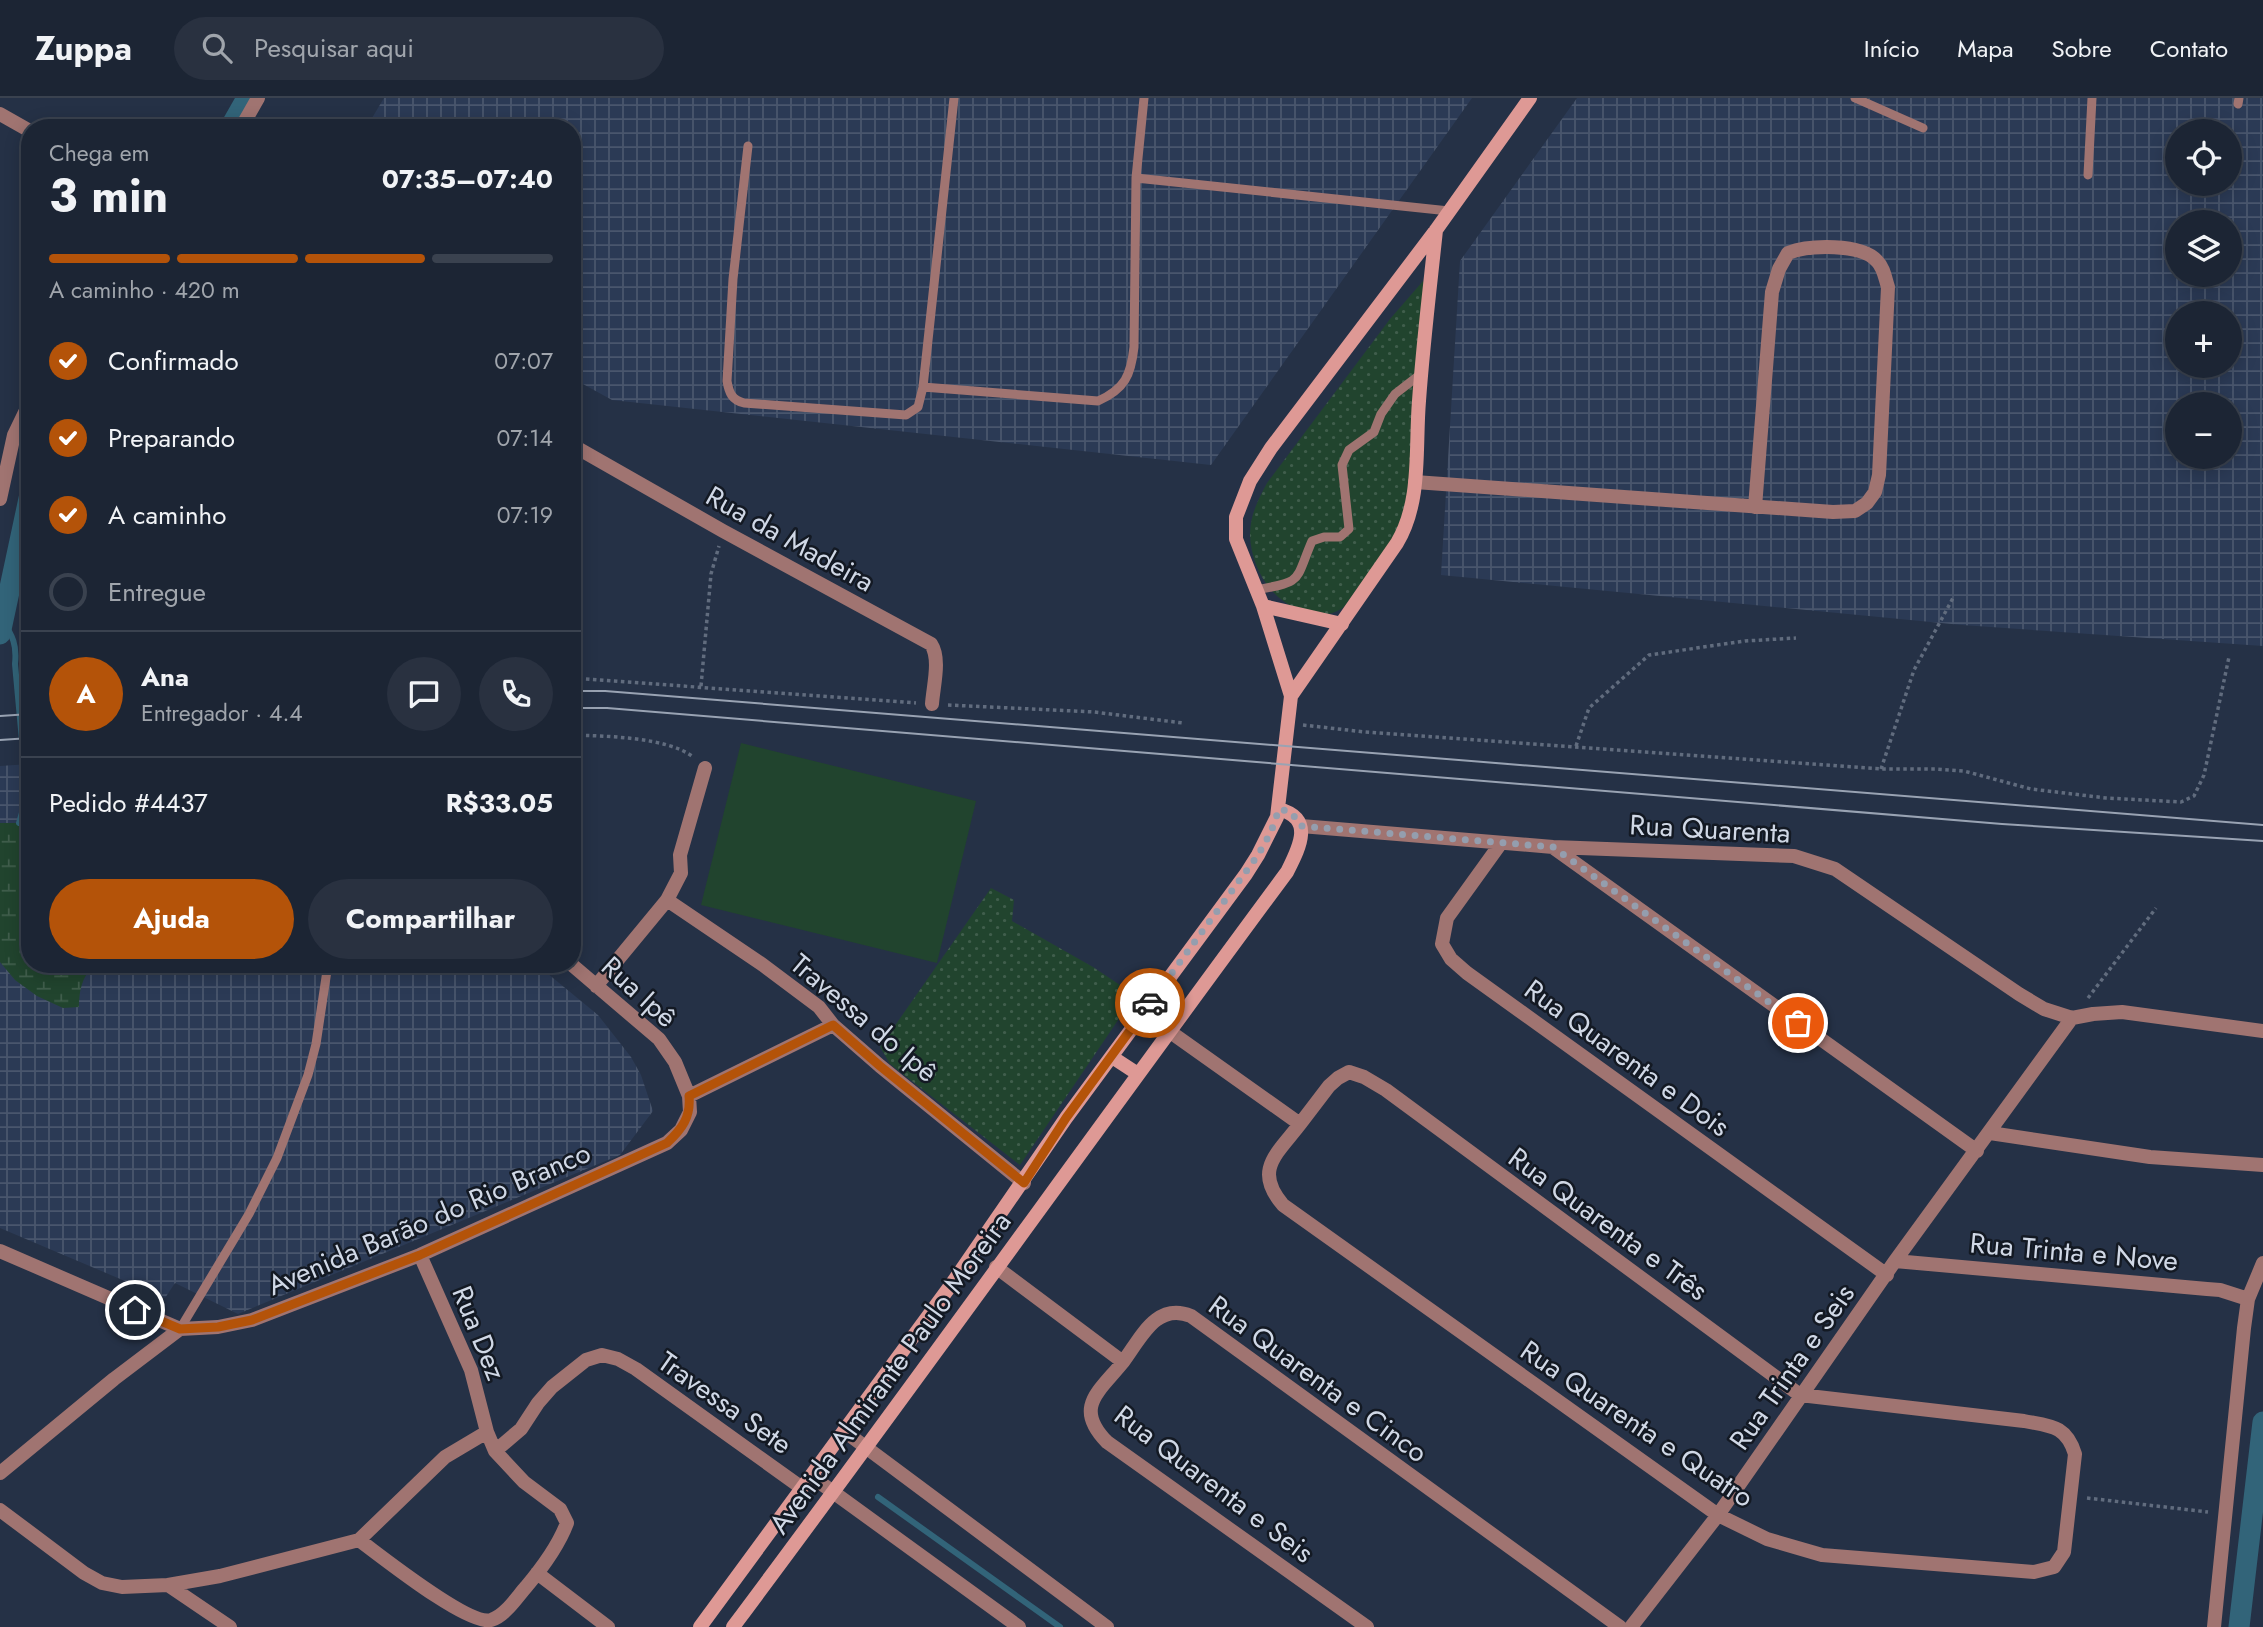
<!DOCTYPE html>
<html lang="pt">
<meta charset="utf-8">
<style>
body{margin:0;font-family:Jost,sans-serif;background:#293140;color:#f1f3f6;height:100vh;display:flex;flex-direction:column;font-size:26px;white-space:nowrap}
*{box-sizing:border-box;margin:0}
p{font-size:23px;color:#a0a5ac}
.icon{flex:none;width:38px;height:38px;fill:none;stroke:currentColor;stroke-width:2;stroke-linecap:round;stroke-linejoin:round}
.map{position:relative;flex:1;overflow:hidden}
.details{position:absolute;left:21px;top:21px;width:560px;height:854px;display:flex;flex-direction:column;background:#1c2534;border-radius:28px;box-shadow:0 4px 18px #0003,0 0 0 2px #3a424f}
.details>*{flex:none}
.fabs{position:absolute;left:2165px;top:21px;display:grid;gap:14px}
.fabs a{display:grid;place-items:center;width:77px;height:77px;border-radius:50%;background:#1c2534;box-shadow:0 4px 18px #0003,0 0 0 2px #3a424f;font-size:35px}
.pin{position:absolute;display:grid;place-items:center;width:60px;height:60px;color:#fff;margin:-30px;border:4px solid #fff;border-radius:50%;box-shadow:0 2px 7px #0007}
.courier{position:absolute;display:grid;place-items:center;width:70px;height:70px;margin:-35px;border:5px solid #b45309;border-radius:50%;background:#fff;color:#222;box-shadow:0 2px 9px #0007}
.overview em{font-style:normal;font-weight:700}
.overview div{display:flex;flex-direction:column-reverse}
.overview{display:flex;align-items:center;justify-content:space-between;height:119px;padding:0 28px}
h1{font-size:46px;font-weight:700;line-height:52px}
.bar{display:grid;grid-template-columns:repeat(4,1fr);gap:10px 7px;align-content:center;height:84px;padding:0 28px}
.bar i{height:9px;border-radius:5px;background:#3a424f}
.bar .on{background:#b45309}
.bar p{grid-column:span 4}
.line{display:flex;align-items:center;gap:18px;padding:0 28px;border-top:2px solid #3a424f}
.line div{flex:1}
.round{display:grid;place-items:center;flex:none;width:74px;height:74px;border-radius:37px;background:#293140}
ol{padding:0 28px;list-style:none}
li{display:flex;align-items:center;gap:21px;height:77px}
li p{margin-inline-start:auto}
li .icon{padding:7px;border-radius:50%;background:#b45309;color:#fff;stroke-width:4}
li:last-child{color:#a0a5ac}
li i{width:38px;height:38px;border:4px solid #3a424f;border-radius:50%}
.primary-button{display:flex;gap:14px;margin-top:auto;padding:14px 28px}
.primary-button a{flex:1;height:80px;border-radius:42px;background:#b45309;color:#fff;font-size:28px;font-weight:700;line-height:80px;text-align:center}
.primary-button a+a{background:#293140;color:#f1f3f6}
header{display:flex;align-items:center;gap:42px;box-sizing:border-box;height:98px;padding:0 35px;background:#1c2534;border-bottom:2px solid #3a424f}
header strong{font-size:33px}
nav{display:flex;gap:38px;margin-inline-start:auto;font-size:24px}
.search{width:490px;height:63px;background:#293140;display:flex;align-items:center;gap:18px;box-sizing:border-box;padding:0 24px;border-radius:38px;color:#a0a5ac;font-size:26px}
.map>svg:first-child{display:block}
.industrial{fill:url(#industrial-grid);fill-rule:evenodd}
.green{fill:#21442e}
.wetland{fill:url(#wetland-marsh)}
.park{fill:url(#park-dots)}
.lines{fill:none;stroke-linecap:round;stroke-linejoin:round}
.stream{stroke:#326479;stroke-width:6}
.canal{stroke:#326479;stroke-width:21}
.path{stroke:#616c7e;stroke-width:3.5;stroke-dasharray:3.5 3.5;stroke-linecap:butt}
.service{stroke:#a07471;stroke-width:9}
.minor{stroke:#a07471;stroke-width:14}
.tertiary{stroke:#a07471;stroke-width:14}
.secondary{stroke:#de9995;stroke-width:14}
.tram{stroke:#99a3b3;stroke-width:2}
.done{stroke:#949eae;stroke-width:7;stroke-dasharray:0 12.6}
.route{stroke:#b45309;stroke-width:9}
.labels{text-anchor:middle;dominant-baseline:central;stroke-width:5;stroke-linejoin:round;paint-order:stroke}
.street-label{font-size:28px;fill:#d0d8e6;stroke:#131923}
</style>
<header>
<strong>Zuppa</strong>
<div class="search"><svg class="icon" aria-label="search" viewBox="0 0 24 24"><circle cx="10" cy="10" r="6"/><path d="M15 15l6 6"/></svg>Pesquisar aqui</div>
<nav><a>Início</a><a>Mapa</a><a>Sobre</a><a>Contato</a></nav>
</header>
<div class="map">
<svg width="2263" height="1529" viewBox="0 0 2263 1529">
<defs>
<pattern id="industrial-grid" width="8" height="8" patternUnits="userSpaceOnUse" patternTransform="scale(1.75)"><rect width="8" height="8" fill="#2b3a55"/><path d="M0 4h8M4 0v8" fill="none" stroke="#49566d"/></pattern>
<pattern id="wetland-marsh" width="20" height="14" patternUnits="userSpaceOnUse" patternTransform="scale(1.75)"><rect width="20" height="14" fill="#21442e"/><path d="M1 5h8M5 5V1M11 12h8M15 12V8" fill="none" stroke="#405e4c"/></pattern>
<pattern id="park-dots" width="8" height="8" patternUnits="userSpaceOnUse" patternTransform="scale(1.75)"><rect width="8" height="8" fill="#21442e"/><path d="M2 2h.1M6 6h.1" fill="none" stroke="#405e4c" stroke-width="1.8" stroke-linecap="round"/></pattern>
</defs>
<rect width="100%" height="100%" fill="#253146"/>
<path class="industrial" d="M384,0H1472L1211,367L612,302L572,280V30H366Z
M1577,0H2263V548L1962,527L1441,477L1460,163ZM2177,33H2230V86H2177ZM2177,124H2230V177H2177ZM2177,215H2230V268H2177ZM2177,306H2230V359H2177Z
M30,666V866H536L598,917L631,959L641,977L653,1013L620,1057L238,1216L175,1185L165,1200L0,1130V668Z"/>
<path class="green" d="M741,645L976,703L937,865L701,807Z"/>
<path class="wetland" d="M0,725H19L30,730V866H103C83,869 79,892 79,909L63,910L37,898L15,882L0,864Z"/>
<path class="park" d="M1423,183L1425,186L1413,386L1402,428L1344,509C1332,518 1322,517 1308,514C1273,507 1251,471 1250,437C1250,417 1258,402 1267,385L1390,221Z
M991,790L1014,802L1012,823L1093,869L1135,897L1020,1067L890,966L880,949Z"/>
<g class="lines">
<path class="stream" d="M2,522C13,538 17,547 15,566L27,697L19,725
M878,1399L1060,1529"/>
<path class="canal" d="M230,30L247,0
M0,536L30,396
M2239,1529L2263,1324"/>
<path class="path" d="M572,580L916,605
M701,588L711,476L719,448
M948,607L1094,614L1183,625
M1303,627L1365,634L1881,671H1936L1964,673L2031,691L2106,700L2181,704L2194,698L2204,677L2229,559
M572,637C604,638 668,639 693,659
M1576,648L1589,610L1649,557L1745,543L1796,540
M1881,671L1914,572L1953,500
M2088,900L2156,810
M2087,1400L2208,1414"/>
<path class="service" d="M1855,0L1923,30
M2238,6L2239,0
M748,48L733,181L727,283C729,295 732,302 744,305L906,317L918,309L923,289L954,0
M2088,77L2092,0
M1136,80L1449,113
M923,289L1098,303C1125,291 1131,277 1134,249L1136,80L1144,0
M1256,492C1304,483 1294,485 1312,443L1324,439H1340L1349,431L1342,367L1349,352L1374,334L1381,316L1395,296L1422,275
M180,1231L249,1116L277,1060L308,977L316,946L328,866"/>
<path class="minor" d="M0,16L30,33
M241,30L258,0
M572,347L723,433L931,546C941,561 933,589 932,606
M1415,384L1833,414L1855,413L1867,405L1875,394L1879,377L1888,189C1885,180 1884,170 1877,163C1861,145 1809,147 1788,155L1779,171L1772,194L1755,409
M0,401L14,337L30,304
M1301,728L1553,749L1794,758L1835,771L2019,896L2044,911L2072,920
M1501,745L1447,820L1442,846L1451,861L1467,875L1887,1177
M1554,750L1977,1053
M667,802L763,867L819,909L833,927L880,968L1024,1085
M596,888L667,802L681,775L680,757L705,670
M2072,920L2093,916L2122,914L2263,933
M1169,933L1300,1026L1329,988L1338,980L1349,974L1364,979L1386,992L1800,1297L2024,1323C2050,1328 2066,1327 2075,1356L2064,1454L2054,1469L2034,1474L1822,1457L1767,1441L1718,1417L1283,1107C1253,1072 1277,1056 1300,1026
M689,998L833,927
M1990,1035L2150,1059L2263,1067
M0,1153L180,1231
M1895,1163L2207,1191L2220,1192L2248,1201
M996,1169L1123,1264C1141,1240 1156,1204 1191,1218L1620,1529
M1123,1264C1099,1294 1073,1309 1107,1344L1367,1529
M495,1353L521,1331L538,1305L552,1289L586,1262L602,1257L618,1261L636,1271L802,1390
M0,1375L114,1281L180,1231L218,1229L252,1222L420,1157L667,1045L681,1032L690,1014L689,998L675,964L659,941L571,866
M0,1412L84,1475L102,1485L122,1489L168,1487L230,1529
M359,1442C381,1458 468,1528 491,1522C505,1518 517,1499 526,1489C542,1470 558,1449 567,1425L560,1411L524,1384L495,1353L487,1334L471,1272L420,1157
M537,1475L608,1529
M168,1487L220,1478L359,1442L445,1359L487,1334
M1631,1529L1718,1417L1895,1163L2072,920
M2214,1529L2244,1230L2248,1201L2263,1165"/>
<path class="tertiary" d="M844,1333L1107,1529
M811,1378L1019,1529"/>
<path class="secondary" d="M1263,508L1342,526
M1291,598L1263,508L1236,441V419L1250,383L1271,350L1436,132L1530,0
M1112,959L1138,976
M700,1529L951,1187L1066,1020L1246,776L1258,757L1277,719L1291,598L1397,445C1422,403 1415,351 1419,303C1423,246 1430,189 1436,132
M733,1529C920,1279 1101,1025 1287,774C1299,750 1315,721 1279,711"/>
<path class="tram" d="M572,593H605L2263,727
M572,610H607L2002,726L2263,743
M0,618L30,616
M0,642L30,640"/>
</g>
<g class="lines">
<path class="done" d="M1150,905L1258,757L1271,734L1279,711L1291,714L1301,728L1553,749L1798,925"/>
<path class="route" d="M135,1212L180,1231L218,1229L252,1222L420,1157L667,1045C682,1031 691,1019 689,998L833,927L880,968L1024,1085L1066,1020L1150,905"/>
</g>
<g class="labels">
<g class="street-label">
<text transform="translate(790 441) rotate(29)">Rua da Madeira</text>
<text transform="translate(1710 731) rotate(3)">Rua Quarenta</text>
<text transform="translate(639 894) rotate(42)">Rua Ipê</text>
<text transform="translate(864 920) rotate(40)">Travessa do Ipê</text>
<text transform="translate(1627 960) rotate(36)">Rua Quarenta e Dois</text>
<text transform="translate(429 1121) rotate(-23)">Avenida Barão do Rio Branco</text>
<text transform="translate(1608 1126) rotate(36)">Rua Quarenta e Três</text>
<text transform="translate(2074 1154) rotate(5)">Rua Trinta e Nove</text>
<text transform="translate(479 1235) rotate(68)">Rua Dez</text>
<text transform="translate(1792 1269) rotate(-55)">Rua Trinta e Seis</text>
<text transform="translate(890 1275) rotate(-54)">Avenida Almirante Paulo Moreira</text>
<text transform="translate(1318 1281) rotate(36)">Rua Quarenta e Cinco</text>
<text transform="translate(725 1305) rotate(35)">Travessa Sete</text>
<text transform="translate(1637 1326) rotate(34)">Rua Quarenta e Quatro</text>
<text transform="translate(1214 1386) rotate(37)">Rua Quarenta e Seis</text>
</g>
</g>
</svg>
<div class="fabs">
<a><svg class="icon" aria-label="locate" viewBox="0 0 24 24"><circle cx="12" cy="12" r="6"/><path d="M12 2v4M12 18v4M2 12h4M18 12h4"/></svg></a>
<a><svg class="icon" aria-label="layers" viewBox="0 0 24 24"><path d="M12 4l9 5-9 5-9-5zM3 14l9 5 9-5"/></svg></a>
<a>+</a>
<a>−</a>
</div>
<div class="pin" style="left:1798px;top:925px;background:#ea580c"><svg class="icon" aria-label="bag" viewBox="0 0 24 24"><path d="M5 8h14l-1 12H6zM9 8a3 3 0 0 1 6 0"/></svg></div>
<div class="pin" style="left:135px;top:1212px;background:#1f2937"><svg class="icon" aria-label="home" viewBox="0 0 24 24"><path d="M3 11l9-7 9 7M6 9v11h12V9"/></svg></div>
<div class="courier" style="left:1150px;top:905px"><svg class="icon" aria-label="car" viewBox="0 0 24 24"><path d="M5 17H2v-5l4-1 3-4h7l3 4 3 1v5h-3M9 17h6M6 11h13"/><circle cx="7" cy="17" r="2"/><circle cx="17" cy="17" r="2"/></svg></div>
<section class="details">
<div class="overview"><div><h1>3 min</h1><p>Chega em</p></div><em>07:35–07:40</em></div>
<div class="bar"><i class="on"></i><i class="on"></i><i class="on"></i><i></i><p>A caminho · 420 m</p></div>
<ol>
<li><svg class="icon" aria-label="check" viewBox="0 0 24 24"><path d="M5 12l5 5 9-10"/></svg>Confirmado<p>07:07</p></li>
<li><svg class="icon" aria-label="check" viewBox="0 0 24 24"><path d="M5 12l5 5 9-10"/></svg>Preparando<p>07:14</p></li>
<li><svg class="icon" aria-label="check" viewBox="0 0 24 24"><path d="M5 12l5 5 9-10"/></svg>A caminho<p>07:19</p></li>
<li><i></i>Entregue</li>
</ol>
<div class="line" style="height:126px"><b class="round" style="background:#b45309;color:#fff">A</b><div><b>Ana</b><p>Entregador · 4.4</p></div><a class="round"><svg class="icon" aria-label="chat" viewBox="0 0 24 24"><path d="M4 5h16v11H9l-5 4z"/></svg></a><a class="round"><svg class="icon" aria-label="phone" viewBox="0 0 24 24"><path d="M5 4h4l2 5-3 2q2 4 5 5l2-3 5 2v4C11 20 4 13 5 4z"/></svg></a></div>
<div class="line" style="height:91px"><div>Pedido #4437</div><b>R$33.05</b></div>
<div class="primary-button"><a>Ajuda</a><a>Compartilhar</a></div>
</section>
</div>
